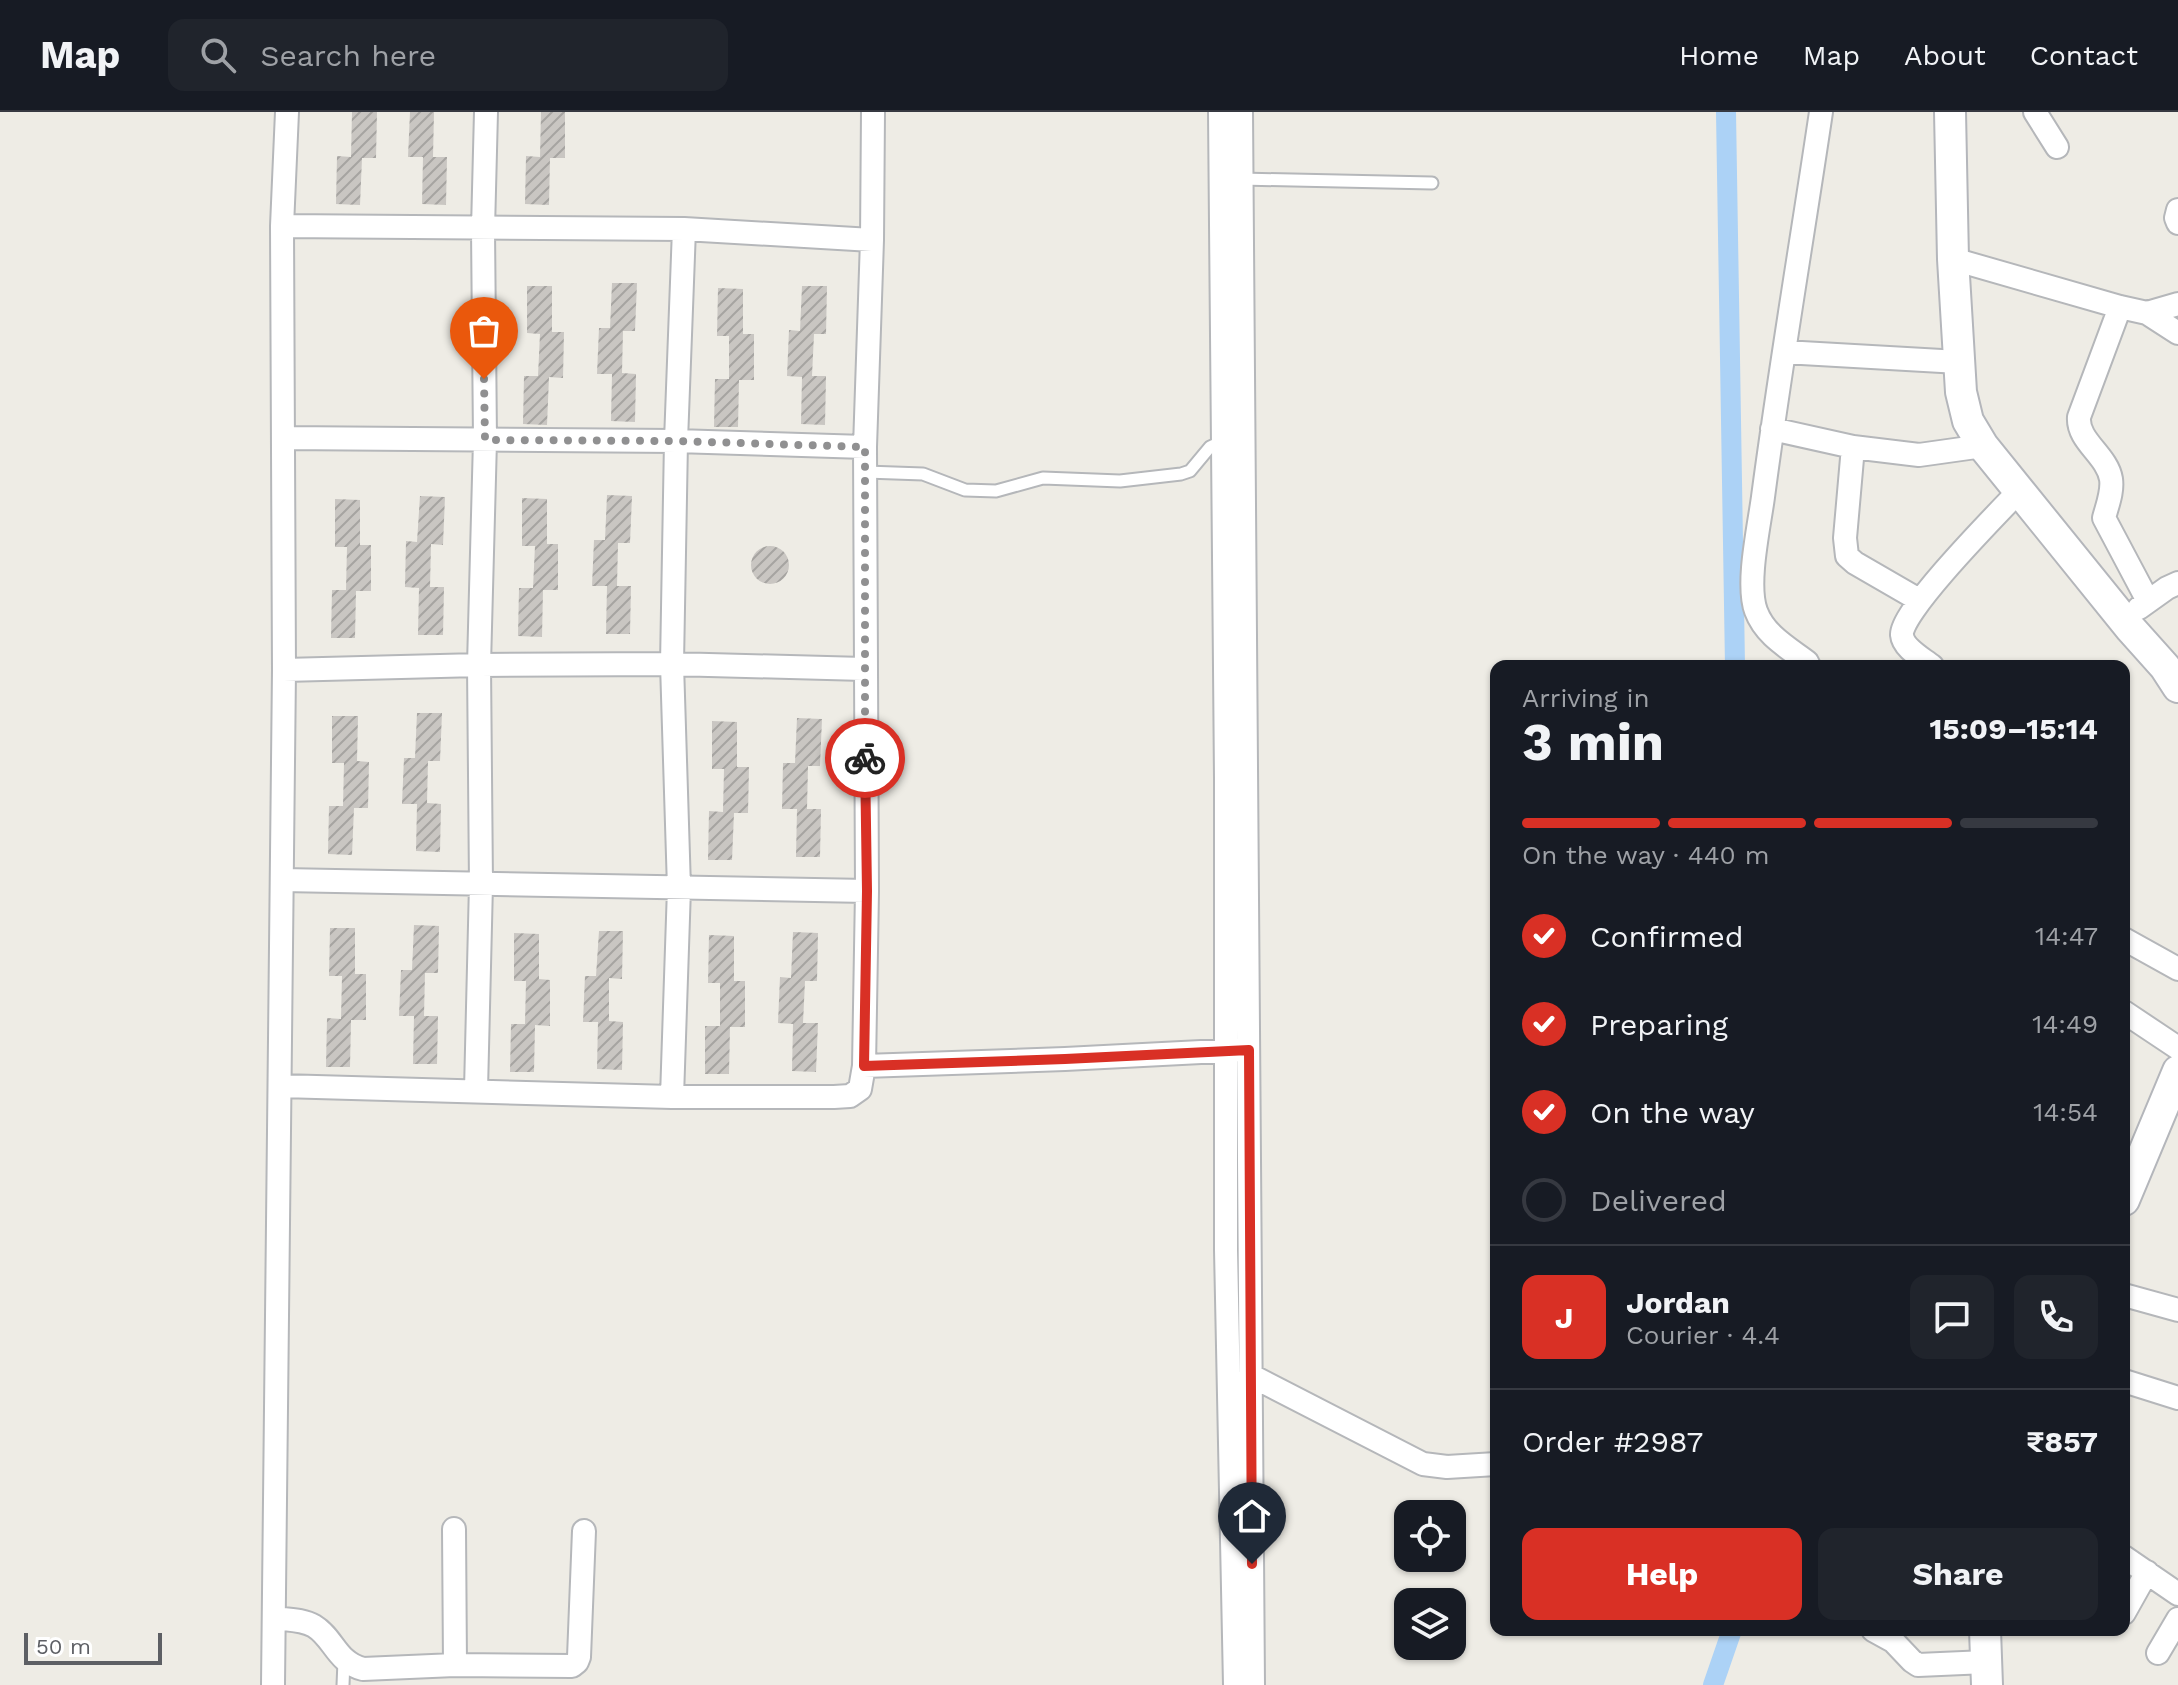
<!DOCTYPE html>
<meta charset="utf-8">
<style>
body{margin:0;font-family:"Work Sans",sans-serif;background:#20242c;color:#f1f3f6;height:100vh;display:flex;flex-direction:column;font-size:30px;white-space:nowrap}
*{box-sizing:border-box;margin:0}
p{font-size:26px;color:#9ea1a6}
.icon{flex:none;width:44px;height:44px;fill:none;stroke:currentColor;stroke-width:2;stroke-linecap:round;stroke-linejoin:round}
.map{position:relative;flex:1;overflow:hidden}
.side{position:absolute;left:1490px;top:548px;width:640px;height:976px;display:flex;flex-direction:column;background:#171b24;border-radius:16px;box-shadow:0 2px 6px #0004}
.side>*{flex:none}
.tools{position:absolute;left:1394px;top:1388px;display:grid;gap:16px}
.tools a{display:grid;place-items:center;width:72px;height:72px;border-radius:16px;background:#171b24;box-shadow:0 2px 6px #0004;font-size:40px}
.scale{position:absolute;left:24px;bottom:20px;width:138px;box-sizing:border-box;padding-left:8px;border:4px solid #5d5f64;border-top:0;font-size:22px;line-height:28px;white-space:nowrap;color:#5d5f64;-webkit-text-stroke:6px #fff;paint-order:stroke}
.pin{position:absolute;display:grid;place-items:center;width:68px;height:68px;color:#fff;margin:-82px -34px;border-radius:50% 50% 50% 0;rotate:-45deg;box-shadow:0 0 8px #0007}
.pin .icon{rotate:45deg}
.courier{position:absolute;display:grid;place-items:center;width:80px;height:80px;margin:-40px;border:6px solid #d93025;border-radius:50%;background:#fff;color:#222;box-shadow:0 2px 10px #0007}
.overview em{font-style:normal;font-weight:700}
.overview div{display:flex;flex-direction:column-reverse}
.overview{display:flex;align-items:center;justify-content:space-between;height:136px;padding:0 32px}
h1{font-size:52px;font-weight:700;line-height:60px}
.bar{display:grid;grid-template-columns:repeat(4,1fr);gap:12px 8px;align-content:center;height:96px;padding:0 32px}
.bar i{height:10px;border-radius:6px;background:#363941}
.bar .on{background:#d93025}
.bar p{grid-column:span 4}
.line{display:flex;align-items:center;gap:20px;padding:0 32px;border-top:2px solid #363941}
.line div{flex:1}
.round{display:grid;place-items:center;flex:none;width:84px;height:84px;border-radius:16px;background:#20242c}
ol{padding:0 32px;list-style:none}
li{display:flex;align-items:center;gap:24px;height:88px}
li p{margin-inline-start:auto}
li .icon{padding:8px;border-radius:50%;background:#d93025;color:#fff;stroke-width:4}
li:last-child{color:#9ea1a6}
li i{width:44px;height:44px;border:4px solid #363941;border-radius:50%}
.primary-button{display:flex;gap:16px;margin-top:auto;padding:16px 32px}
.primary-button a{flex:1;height:92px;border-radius:16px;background:#d93025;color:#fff;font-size:32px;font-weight:700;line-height:92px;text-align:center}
.primary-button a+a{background:#20242c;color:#f1f3f6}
header{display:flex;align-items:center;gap:48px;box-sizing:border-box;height:112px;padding:0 40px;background:#171b24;border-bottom:2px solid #363941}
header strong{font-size:38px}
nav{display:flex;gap:44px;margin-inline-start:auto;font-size:28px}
.search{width:560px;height:72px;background:#20242c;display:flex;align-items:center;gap:20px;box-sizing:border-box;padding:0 28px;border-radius:16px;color:#9ea1a6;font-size:30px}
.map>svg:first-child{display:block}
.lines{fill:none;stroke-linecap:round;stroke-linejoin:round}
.canal{stroke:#acd2f6;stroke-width:20}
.building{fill:url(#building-hatch)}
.lane-casing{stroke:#b5b7ba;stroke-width:15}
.street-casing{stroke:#b5b7ba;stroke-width:26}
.secondary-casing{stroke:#b4b6bb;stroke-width:34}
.lane{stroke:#fff;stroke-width:11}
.street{stroke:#fff;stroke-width:22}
.secondary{stroke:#fff;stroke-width:30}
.done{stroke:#909091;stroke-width:8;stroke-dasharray:0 14.4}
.route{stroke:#d93025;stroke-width:10}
</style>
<header>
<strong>Map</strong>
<div class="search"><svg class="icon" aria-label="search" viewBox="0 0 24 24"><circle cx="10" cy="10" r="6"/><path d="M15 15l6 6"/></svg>Search here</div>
<nav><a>Home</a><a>Map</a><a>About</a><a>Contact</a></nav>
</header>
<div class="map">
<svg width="2178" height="1573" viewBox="0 0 2178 1573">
<defs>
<pattern id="building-hatch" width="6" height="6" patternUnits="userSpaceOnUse" patternTransform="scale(2)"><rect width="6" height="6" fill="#c9c6c2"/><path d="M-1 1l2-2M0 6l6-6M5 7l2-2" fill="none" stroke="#a6a4a1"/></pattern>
</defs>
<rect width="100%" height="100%" fill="#eeece5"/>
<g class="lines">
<path class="canal" d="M1726,0L1735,554
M1713,1573L1732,1518"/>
</g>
<path class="building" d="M352,0H377L376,46H362L360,93L336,92L337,44L351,45Z
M410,0H434L433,45H447L446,93L422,92L423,45H408Z
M541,0H565V46H550L549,93L525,92L526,44L540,45Z
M612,171H637L635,219H623L622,261L636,262L635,310L611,309L612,262H597L599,216H610Z
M527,174H552V220H564L563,266L549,265L547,313L523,312L524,264H538L540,222L527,221Z
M802,174H827L826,222H814L812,264H826L825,313L801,312L802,265L787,264L789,218L800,219Z
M718,176L743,177V222H754V268H739L738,315H714L715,267H729V224H717Z
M607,383L632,384L630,431H618L617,474H631L630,522H606L607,474H592L594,428H605Z
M420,384L445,385L443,433L431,432L430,475H444L443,523H418L419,476L405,475L406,429L417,430Z
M522,386L547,387V432H558V478H543L542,525L518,524L519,476H533L535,434H522Z
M335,387L360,388V433H371V479H356L355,526H331L332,478H346L347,435H335Z
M751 453a19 19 0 1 1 38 0a19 19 0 1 1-38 0Z
M417,601H442L440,649H428L427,691L441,692L440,740L416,739L417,692H402L404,646H415Z
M332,604H358L357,649L369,650L368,696H354L352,743L328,742L329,694H343L344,651H332Z
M797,606L822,607L820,654H808L807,697H821L820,745H796L797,697H782L783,651H795Z
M712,609L737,610V655H749L748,701H734L732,748H708L709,699L723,700L724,657H712Z
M414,813L439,814L438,861H425L424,904H438L437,952H413L414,904H399L401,858H412Z
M330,816H355V862H366V908H351L350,955H326L327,906L341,907L342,864H329Z
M599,819H623L622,867L609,866V909L623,910L622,958L597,957L598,910H583L585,864H596Z
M793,820L818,821L817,869H805L803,911H818L816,960L792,959L793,912L778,911L780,865L791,866Z
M514,821L539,822V867L550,868V914L535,913L534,960H510L511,912H525L526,869H514Z
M709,823L734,824V869H745V915H730L729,962H705V914H720V871H708Z"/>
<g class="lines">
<g class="lane-casing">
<path id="lane" d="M1241,67L1432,71
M866,360L923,362L965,378L996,379L1043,366L1120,369L1181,362L1190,359L1210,335L1223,329
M343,1573L344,1549"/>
</g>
<g class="street-casing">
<path id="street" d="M1220,0L1226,667V1138L1235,1573
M1241,0L1253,1573
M2035,0L2057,35
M2178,98L2176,106L2178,111
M282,114L684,117L872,128
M1953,147L2120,195L2147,201L2178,221
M2120,195L2079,305C2077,329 2107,343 2111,367C2113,380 2107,394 2104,406L2148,489
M2147,201L2178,192
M1784,240L1959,250
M1772,317L1853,335L1919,343L1983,334
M283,326L676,329L865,335
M1853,335L1845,426L1847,444L1855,451L1919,488
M2139,496L2167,476L2178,471
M1809,554L1807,550C1787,535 1765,523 1756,499C1746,472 1759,415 1763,385C1780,256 1802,128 1821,0
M1932,554C1922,546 1903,536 1902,523C1899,501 1999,400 2019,379
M284,558L479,553L672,552L864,557
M282,768L867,779
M2124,827L2178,857
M2124,900L2178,936
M864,954L1065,947L1240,938
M281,974L672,985H834L850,984L860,977L864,954L867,779L865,335L872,128L873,0
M476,978L481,772L479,553L485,328L483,117L486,0
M672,985L679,776L672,552L676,329L684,117
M2124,1183L2178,1198
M1250,1263L1423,1352L1447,1355L1496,1352
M2124,1269L2178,1286
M454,1417L455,1553
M2124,1445L2178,1482
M2124,1501L2147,1460
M274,1506C287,1508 302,1507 314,1514C334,1526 336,1550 363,1557L455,1553L572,1554L577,1550L579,1545L584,1419
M1873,1518L1893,1529L1912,1549L1918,1553L1986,1550
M2158,1541L2178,1507
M273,1573L284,558L282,114L287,0"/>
</g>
<g class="secondary-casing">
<path id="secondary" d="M1950,0L1953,147L1961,280L1968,309L1983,334L2131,517L2165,555L2178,575
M2124,1088L2178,959
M1985,1518L1987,1573"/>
</g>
<use href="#lane" class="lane"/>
<use href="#street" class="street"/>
<use href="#secondary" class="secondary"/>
</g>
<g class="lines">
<path class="done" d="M484,267L485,328L676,329L865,335V646"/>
<path class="route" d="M865,646L867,779L864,954L1065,947L1249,938L1252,1452"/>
</g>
</svg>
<div class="tools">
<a><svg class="icon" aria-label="locate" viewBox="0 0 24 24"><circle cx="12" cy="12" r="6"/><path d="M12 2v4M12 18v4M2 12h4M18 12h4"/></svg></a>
<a><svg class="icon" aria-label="layers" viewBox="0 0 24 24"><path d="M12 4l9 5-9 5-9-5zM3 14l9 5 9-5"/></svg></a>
</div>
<div class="scale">50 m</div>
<div class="pin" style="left:484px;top:267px;background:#ea580c"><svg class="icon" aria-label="bag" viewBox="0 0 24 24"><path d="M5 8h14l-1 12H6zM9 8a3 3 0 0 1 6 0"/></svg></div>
<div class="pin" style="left:1252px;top:1452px;background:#1f2937"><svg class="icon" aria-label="home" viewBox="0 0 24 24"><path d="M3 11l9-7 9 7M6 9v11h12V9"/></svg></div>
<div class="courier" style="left:865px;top:646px"><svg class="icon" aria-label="bike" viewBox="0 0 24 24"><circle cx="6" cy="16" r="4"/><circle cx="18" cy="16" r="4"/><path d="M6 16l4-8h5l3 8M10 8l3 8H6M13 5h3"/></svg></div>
<section class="side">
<div class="overview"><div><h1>3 min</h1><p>Arriving in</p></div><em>15:09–15:14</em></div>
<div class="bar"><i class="on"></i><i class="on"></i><i class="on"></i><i></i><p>On the way · 440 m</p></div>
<ol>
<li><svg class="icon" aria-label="check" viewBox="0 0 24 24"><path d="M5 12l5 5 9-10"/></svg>Confirmed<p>14:47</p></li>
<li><svg class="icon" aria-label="check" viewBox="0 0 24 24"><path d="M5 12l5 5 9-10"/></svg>Preparing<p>14:49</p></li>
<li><svg class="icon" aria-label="check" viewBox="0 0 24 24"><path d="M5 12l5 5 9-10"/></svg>On the way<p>14:54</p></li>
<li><i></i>Delivered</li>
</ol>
<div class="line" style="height:144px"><b class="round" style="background:#d93025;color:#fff">J</b><div><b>Jordan</b><p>Courier · 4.4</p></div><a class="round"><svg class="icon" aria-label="chat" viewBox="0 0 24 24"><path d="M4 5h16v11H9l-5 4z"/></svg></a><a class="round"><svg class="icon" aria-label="phone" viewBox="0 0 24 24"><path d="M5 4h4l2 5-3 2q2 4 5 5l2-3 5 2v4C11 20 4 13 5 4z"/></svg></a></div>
<div class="line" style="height:104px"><div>Order #2987</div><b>₹857</b></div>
<div class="primary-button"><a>Help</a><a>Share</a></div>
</section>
</div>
